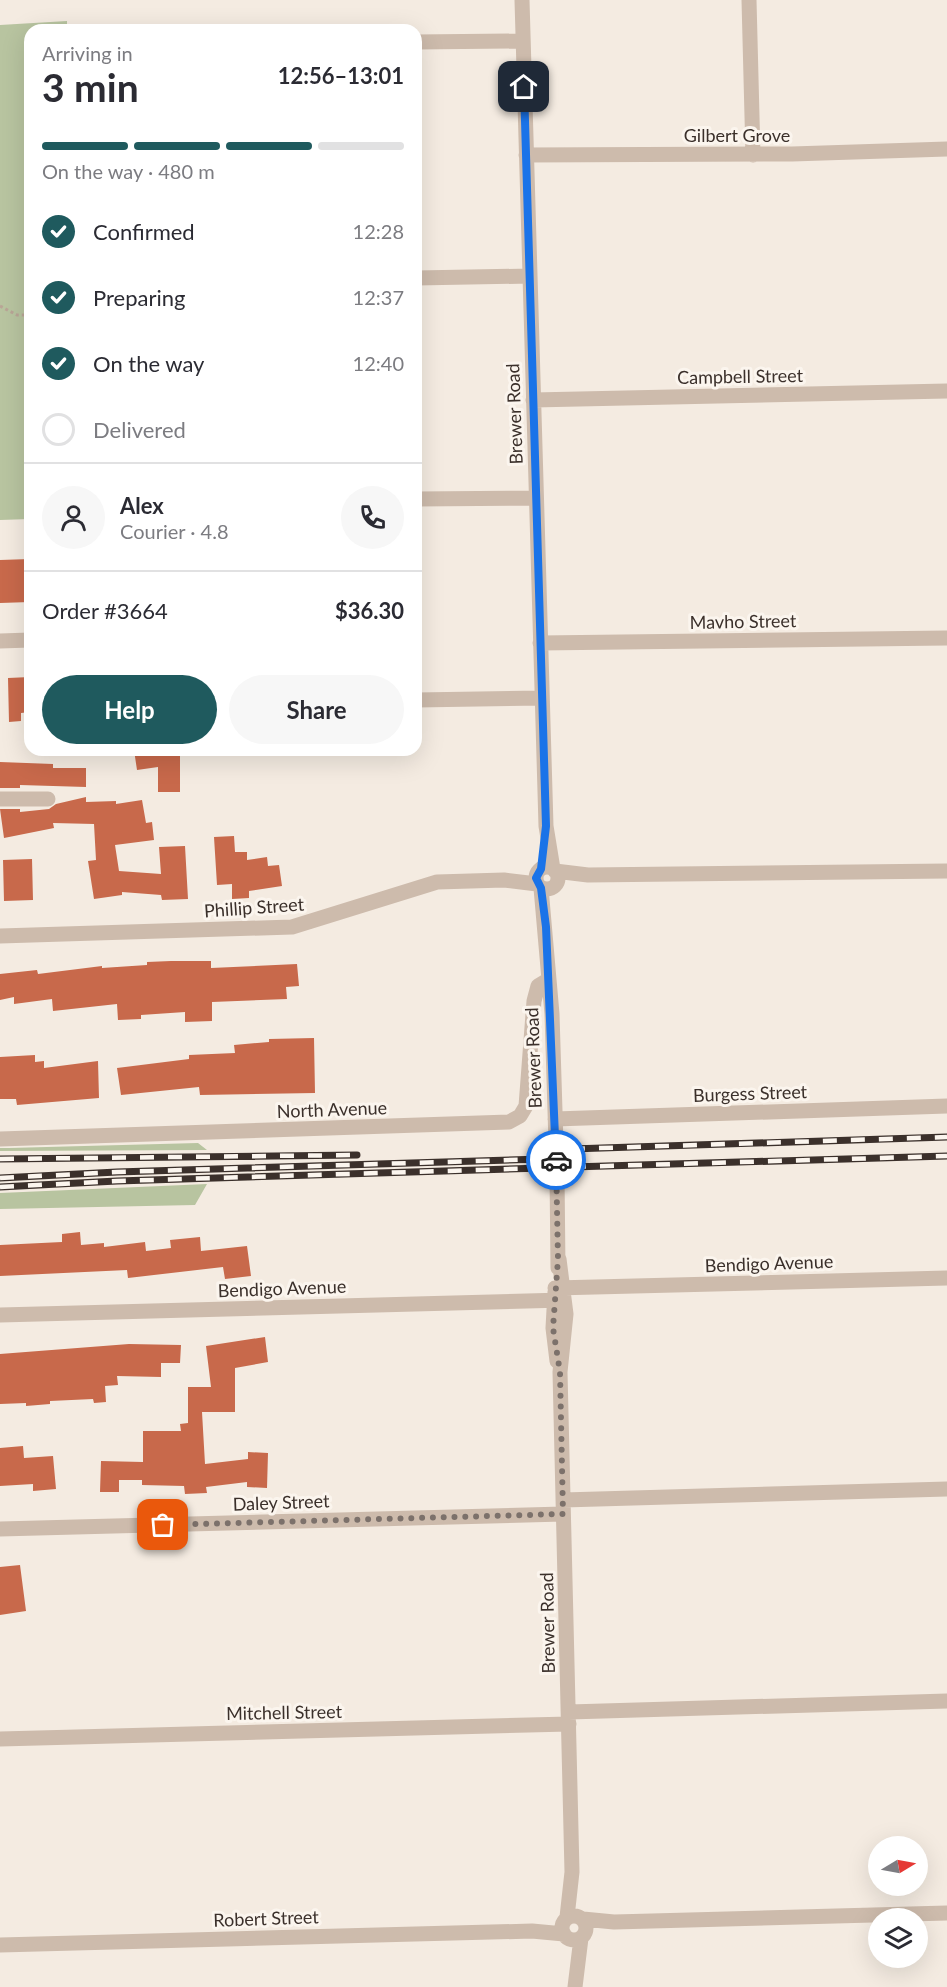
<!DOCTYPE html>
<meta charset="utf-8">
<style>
body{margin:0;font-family:Lato,sans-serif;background:#f7f7f7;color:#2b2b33;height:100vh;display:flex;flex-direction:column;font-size:22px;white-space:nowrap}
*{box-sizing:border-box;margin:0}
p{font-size:20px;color:#7c7c81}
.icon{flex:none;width:33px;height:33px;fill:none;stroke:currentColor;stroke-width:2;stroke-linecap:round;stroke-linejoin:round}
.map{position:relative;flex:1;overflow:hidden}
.details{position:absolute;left:24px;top:24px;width:398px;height:732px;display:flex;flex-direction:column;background:#fff;border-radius:18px;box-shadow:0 6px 24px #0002}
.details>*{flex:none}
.needle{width:39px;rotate:80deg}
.tools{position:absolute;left:868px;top:1836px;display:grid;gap:12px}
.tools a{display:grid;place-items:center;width:60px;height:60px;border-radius:50%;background:#fff;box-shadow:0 6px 24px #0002;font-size:30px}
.pin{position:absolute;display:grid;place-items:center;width:51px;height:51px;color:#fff;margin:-26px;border-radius:12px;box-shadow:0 3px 9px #0006}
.courier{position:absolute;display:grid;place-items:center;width:60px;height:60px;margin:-30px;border:4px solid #1a73e8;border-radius:50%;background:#fff;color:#222;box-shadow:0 2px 8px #0007}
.head em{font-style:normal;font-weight:700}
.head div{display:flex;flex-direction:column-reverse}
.head{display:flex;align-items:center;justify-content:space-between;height:102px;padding:0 18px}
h1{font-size:39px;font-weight:700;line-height:45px}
.bar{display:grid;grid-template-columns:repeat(4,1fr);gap:9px 6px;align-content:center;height:72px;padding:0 18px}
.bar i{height:8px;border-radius:4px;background:#e1e1e2}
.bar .active{background:#1f5a5e}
.bar p{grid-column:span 4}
.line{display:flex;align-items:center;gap:15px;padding:0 18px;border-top:2px solid #e1e1e2}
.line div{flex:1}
.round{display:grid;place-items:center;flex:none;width:63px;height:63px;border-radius:32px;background:#f7f7f7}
ol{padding:0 18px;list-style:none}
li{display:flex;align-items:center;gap:18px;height:66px}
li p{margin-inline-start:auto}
li .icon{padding:6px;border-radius:50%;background:#1f5a5e;color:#fff;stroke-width:4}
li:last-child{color:#7c7c81}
li i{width:33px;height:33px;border:3px solid #e1e1e2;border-radius:50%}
.primary-button{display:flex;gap:12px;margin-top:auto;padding:12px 18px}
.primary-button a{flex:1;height:69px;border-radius:36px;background:#1f5a5e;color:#fff;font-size:24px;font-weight:700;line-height:69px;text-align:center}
.primary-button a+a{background:#f7f7f7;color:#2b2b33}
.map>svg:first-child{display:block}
.green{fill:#b8c4a0}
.building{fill:#c8694b}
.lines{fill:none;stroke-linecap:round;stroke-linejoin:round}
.path{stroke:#b9a596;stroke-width:3;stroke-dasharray:3 3;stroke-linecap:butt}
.minor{stroke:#cdbbac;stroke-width:15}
.rail-casing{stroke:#3b302b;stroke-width:7}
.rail{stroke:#fbf5ee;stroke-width:4.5;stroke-dasharray:14;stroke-linecap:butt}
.minor-bridge{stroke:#cdbbac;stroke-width:15}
.done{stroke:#7c716b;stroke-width:6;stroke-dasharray:0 10.8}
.route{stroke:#1a73e8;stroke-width:8}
.labels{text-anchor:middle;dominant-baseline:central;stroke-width:6;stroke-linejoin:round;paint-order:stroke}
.street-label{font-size:18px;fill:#3b302b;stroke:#fbf5ee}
</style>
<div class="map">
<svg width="947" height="1987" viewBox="0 0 947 1987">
<rect width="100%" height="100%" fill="#f4ebe1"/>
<path class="green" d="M67,21V30H30V519L0,520V25Z
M198,1143L207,1150L0,1151V1148H9Z
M207,1184L195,1205L0,1209V1193Z"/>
<path class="building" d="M30,559V602L0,603V560Z
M30,677V712L21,713V721L9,722L8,678Z
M134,750H180V792H158V767L137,770Z
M0,762L53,764V768H86V787L20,785V788H0Z
M86,797V802L116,801V804L142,800L146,823L152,822L154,840L115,845L119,871L161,874L159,847L185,846L188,899L162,900L161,895L122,892V895L94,899L88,861L96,860L94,824L53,823L54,828L4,838L0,809H20V812L49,809L56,804Z
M234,836L235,852H247V860L267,857L268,866L279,865L282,886L249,891V898L232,899V884L217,885L214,837Z
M32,859L33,900L4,901L3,860Z
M171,961H211V968L297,964L299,986L286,987L287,999L212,1002V1021L185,1022V1012L141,1015V1019L118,1020L117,1004L53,1011L52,999L14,1004V997L0,1000V974L37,970L38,974L102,966V968L147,965V962Z
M314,1038L315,1093L200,1095L199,1087L121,1095L117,1068L189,1059V1055L235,1053L234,1045L269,1042V1039Z
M35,1055V1062L44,1061V1068L98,1061L99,1098L17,1105L16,1099H0V1057Z
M80,1232L81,1245L104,1243V1247L145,1242L146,1251L171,1248L170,1240L200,1237L201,1251L247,1246L251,1276L225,1279L223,1267L128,1278L127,1270L0,1276V1245L62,1242V1234Z
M265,1337L268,1362L235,1368V1412H202L205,1464L248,1459V1452L268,1453L267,1488L247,1487V1482L206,1487L207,1493L185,1494L184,1486L142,1485V1480H119V1492H100L101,1461L143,1462V1431H181L180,1424L188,1423V1387H211L206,1346Z
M129,1344L181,1345L180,1363H161V1377L117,1376L118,1385L105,1386L106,1402L94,1403L93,1399L50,1401V1404L26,1406V1403L0,1404V1354Z
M23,1446L24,1458L53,1456L56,1489L33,1491V1484L0,1486V1448Z
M20,1565L26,1611L0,1615V1567Z"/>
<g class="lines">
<path class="path" d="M0,306L17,315H30"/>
<path class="minor" d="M522,0L546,826L553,869
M749,0L753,155
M416,42L523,41
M526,155L792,154L947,149
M416,278L530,276
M533,400L947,391
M416,499L536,498
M0,641L30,640
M540,643L947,638
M416,700L541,698
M0,799H48
M536 878a11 11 0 1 1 22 0a11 11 0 1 1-22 0Z
M555,871L588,875L947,871
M541,888L552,1014L556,1143
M0,936L292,927L437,882L504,880L537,884
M555,1119L947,1106
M0,1139L509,1122L520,1116L526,1106L534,1001L538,986L548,980
M557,1174L558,1268
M559,1259L566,1314L560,1372L572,1872L567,1917
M555,1288L947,1278
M555,1292L553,1328L557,1361
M0,1315L564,1300
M563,1500L947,1489
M0,1529L563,1514
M569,1712L947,1701
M0,1739L569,1724
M562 1928a12 12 0 1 1 24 0a12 12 0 1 1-24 0Z
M583,1919L614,1922L947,1913
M0,1945L532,1931L564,1934
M575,1987L581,1938"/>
<g class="rail-casing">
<path id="rail" d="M571,1149L947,1137
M0,1159L357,1155
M572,1167L947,1156
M0,1178L117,1172L543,1159
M0,1187L117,1181L543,1168"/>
</g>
<use href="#rail" class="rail"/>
<path class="minor-bridge" d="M556,1143L557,1174"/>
</g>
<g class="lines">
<path class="done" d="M163,1525L563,1514L560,1372L553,1328L558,1259L556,1160"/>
<path class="route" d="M524,87L546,826L541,869L536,878L541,888L546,927L556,1160"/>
</g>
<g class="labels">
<g class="street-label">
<text x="737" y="135">Gilbert Grove</text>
<text transform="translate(740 376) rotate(-1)">Campbell Street</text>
<text transform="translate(514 414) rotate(-92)">Brewer Road</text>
<text transform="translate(743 621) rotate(-1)">Mavho Street</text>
<text transform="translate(254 907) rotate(-4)">Phillip Street</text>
<text transform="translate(533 1058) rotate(-92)">Brewer Road</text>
<text transform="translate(750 1093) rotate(-2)">Burgess Street</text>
<text transform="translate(332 1109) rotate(-2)">North Avenue</text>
<text transform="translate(769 1263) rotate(-2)">Bendigo Avenue</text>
<text transform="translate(282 1288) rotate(-2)">Bendigo Avenue</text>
<text transform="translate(281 1502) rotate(-2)">Daley Street</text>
<text transform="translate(547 1623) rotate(-91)">Brewer Road</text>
<text transform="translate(284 1712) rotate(-1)">Mitchell Street</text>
<text transform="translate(266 1918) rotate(-2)">Robert Street</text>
</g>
</g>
</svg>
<div class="tools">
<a><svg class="needle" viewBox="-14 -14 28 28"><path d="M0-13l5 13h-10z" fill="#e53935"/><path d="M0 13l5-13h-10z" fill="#7c7c81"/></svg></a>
<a><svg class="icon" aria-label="layers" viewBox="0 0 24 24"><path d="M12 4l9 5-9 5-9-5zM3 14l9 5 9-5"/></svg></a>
</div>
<div class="pin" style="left:163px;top:1525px;background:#ea580c"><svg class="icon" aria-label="bag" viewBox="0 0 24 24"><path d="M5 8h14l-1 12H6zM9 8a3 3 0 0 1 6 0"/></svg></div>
<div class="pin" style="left:524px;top:87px;background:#1f2937"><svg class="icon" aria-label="home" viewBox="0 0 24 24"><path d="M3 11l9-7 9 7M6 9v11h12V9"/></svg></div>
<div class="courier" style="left:556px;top:1160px"><svg class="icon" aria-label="car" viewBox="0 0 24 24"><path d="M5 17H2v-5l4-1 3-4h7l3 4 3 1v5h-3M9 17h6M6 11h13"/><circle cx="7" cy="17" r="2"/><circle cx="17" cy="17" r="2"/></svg></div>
<section class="details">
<div class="head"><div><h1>3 min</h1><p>Arriving in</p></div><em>12:56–13:01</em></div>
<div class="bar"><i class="active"></i><i class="active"></i><i class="active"></i><i></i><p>On the way · 480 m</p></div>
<ol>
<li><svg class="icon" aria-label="check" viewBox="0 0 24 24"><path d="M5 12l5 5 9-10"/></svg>Confirmed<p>12:28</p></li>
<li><svg class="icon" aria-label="check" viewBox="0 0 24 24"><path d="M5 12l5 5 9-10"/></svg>Preparing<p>12:37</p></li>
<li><svg class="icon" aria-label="check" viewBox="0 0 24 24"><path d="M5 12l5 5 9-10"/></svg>On the way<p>12:40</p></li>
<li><i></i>Delivered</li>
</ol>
<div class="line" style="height:108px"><a class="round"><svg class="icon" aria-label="person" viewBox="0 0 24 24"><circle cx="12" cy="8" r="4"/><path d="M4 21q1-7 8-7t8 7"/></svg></a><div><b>Alex</b><p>Courier · 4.8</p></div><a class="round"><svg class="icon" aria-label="phone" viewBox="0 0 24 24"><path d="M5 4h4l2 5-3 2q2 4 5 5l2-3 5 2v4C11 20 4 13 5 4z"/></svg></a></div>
<div class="line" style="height:78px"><div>Order #3664</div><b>$36.30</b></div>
<div class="primary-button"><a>Help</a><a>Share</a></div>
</section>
</div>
